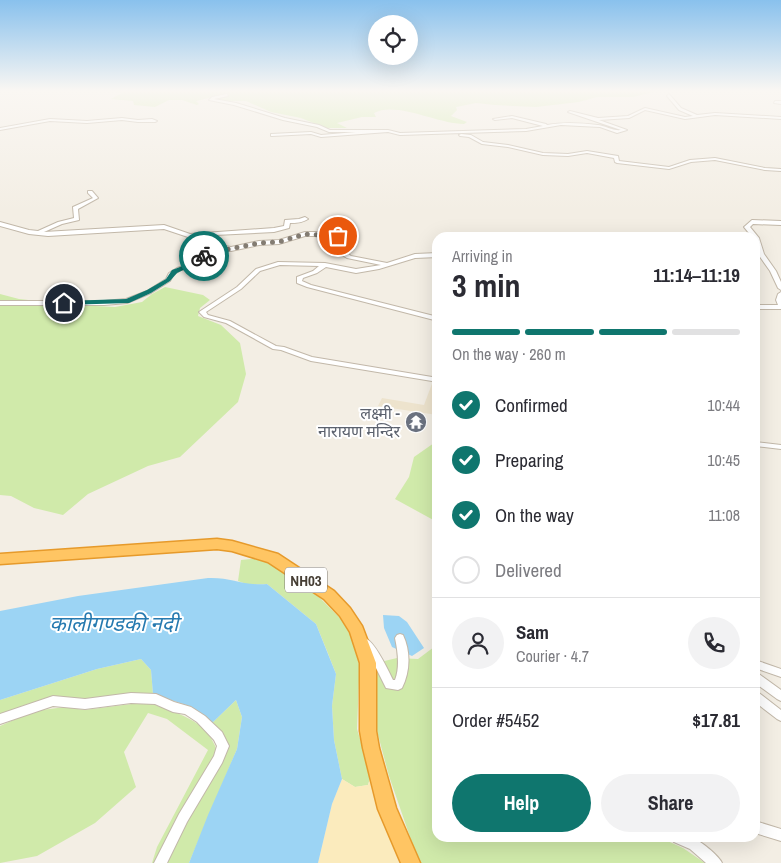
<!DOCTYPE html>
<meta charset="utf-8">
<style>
body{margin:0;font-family:"Archivo Narrow","Noto Sans Devanagari",sans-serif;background:#f2f2f3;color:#2b2b33;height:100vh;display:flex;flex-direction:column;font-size:19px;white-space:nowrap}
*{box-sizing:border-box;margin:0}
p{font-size:16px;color:#7c7c81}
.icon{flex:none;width:28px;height:28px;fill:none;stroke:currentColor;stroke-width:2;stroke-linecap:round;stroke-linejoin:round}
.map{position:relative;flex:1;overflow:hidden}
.drawer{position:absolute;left:432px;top:232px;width:328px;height:610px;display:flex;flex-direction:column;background:#fff;border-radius:15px;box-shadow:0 5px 20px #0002}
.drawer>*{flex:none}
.buttons{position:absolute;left:368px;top:15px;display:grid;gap:10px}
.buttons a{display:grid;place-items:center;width:50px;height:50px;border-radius:50%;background:#fff;box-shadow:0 5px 20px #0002;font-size:25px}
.pin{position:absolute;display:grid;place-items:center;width:42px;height:42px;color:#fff;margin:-21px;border:2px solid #fff;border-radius:50%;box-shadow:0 1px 5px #0007}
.courier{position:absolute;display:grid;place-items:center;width:50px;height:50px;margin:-25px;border:4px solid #0f766e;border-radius:50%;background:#fff;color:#222;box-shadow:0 1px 6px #0007}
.headline em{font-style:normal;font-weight:700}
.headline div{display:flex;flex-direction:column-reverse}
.headline{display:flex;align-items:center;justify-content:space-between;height:85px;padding:0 20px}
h1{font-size:32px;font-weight:700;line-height:38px}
.bar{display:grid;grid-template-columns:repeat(4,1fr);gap:8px 5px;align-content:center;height:60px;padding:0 20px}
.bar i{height:6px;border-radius:4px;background:#e1e1e2}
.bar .selected{background:#0f766e}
.bar p{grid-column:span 4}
.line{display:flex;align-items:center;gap:12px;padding:0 20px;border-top:1px solid #e1e1e2}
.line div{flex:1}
.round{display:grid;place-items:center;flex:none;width:52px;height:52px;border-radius:26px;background:#f2f2f3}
ol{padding:0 20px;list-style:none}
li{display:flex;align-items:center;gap:15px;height:55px}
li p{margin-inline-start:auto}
li .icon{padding:5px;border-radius:50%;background:#0f766e;color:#fff;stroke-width:4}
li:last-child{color:#7c7c81}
li i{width:28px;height:28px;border:2px solid #e1e1e2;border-radius:50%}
.action{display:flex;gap:10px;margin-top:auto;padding:10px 20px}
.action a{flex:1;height:58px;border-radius:30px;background:#0f766e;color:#fff;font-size:20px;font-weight:700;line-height:58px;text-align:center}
.action a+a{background:#f2f2f3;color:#2b2b33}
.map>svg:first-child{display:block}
.education{fill:#ede3cd}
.green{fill:#d0eaaa}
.sand{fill:#fbebbd}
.water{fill:#9cd4f4}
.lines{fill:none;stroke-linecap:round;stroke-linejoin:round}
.minor-casing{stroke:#c2b8a9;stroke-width:2}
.highway-casing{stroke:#e69a2b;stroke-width:3}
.minor{fill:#fff;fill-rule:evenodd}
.highway{fill:#ffc563;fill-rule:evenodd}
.route{fill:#0f766e}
.done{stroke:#837c72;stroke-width:5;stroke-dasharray:0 9}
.labels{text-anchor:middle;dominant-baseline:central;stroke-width:4;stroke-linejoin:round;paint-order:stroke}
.shield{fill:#fff;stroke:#7e7871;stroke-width:1}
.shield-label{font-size:15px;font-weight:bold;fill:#463e34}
.worship-label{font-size:16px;fill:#5b616d;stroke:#fff;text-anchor:end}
.near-water-label{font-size:21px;font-style:italic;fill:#267ab0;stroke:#fff}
</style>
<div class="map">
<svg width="781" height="863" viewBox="0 0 781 863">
<rect width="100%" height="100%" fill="#f3eee4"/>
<path class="education" d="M433,381L437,382V415L378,406L382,398L424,405Z"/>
<path class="green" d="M113,91H658L633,97H597L579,102L536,107L495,105L476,103L456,107L457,110L451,116L467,122L464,124C438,124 396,101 374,113L376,117H362L337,123L347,128H326L301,118L271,112L246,101H218L216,100L218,98L213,97L196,101L199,104L197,105L182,100H169L155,107L134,105L133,101L111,99L122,93Z
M165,287L203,295L210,300L200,308L198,316L221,325L240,343L246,374L238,402L180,457L148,466L88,494L63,515L34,508L11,496L0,495V294L19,299L75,305L115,307L142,302L152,294Z
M434,443H437V522L395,499L409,477L414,457Z
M262,558L312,590L349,627L360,656L357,729L371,775L368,785L355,787L342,779L334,740L332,706L336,674L327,651L316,624L267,584L249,585L238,581L241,560Z
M434,647H437L438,838H661L683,848L705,863H419L389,776L377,731L376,663L397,658L418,659Z
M141,659L151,670L153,694L79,701L0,717V700L97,669Z
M236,700L242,717L237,749L189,863H163L226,748L211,724Z
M147,702C176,713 207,719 217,751L195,791L174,822L156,863H152L157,847L208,750L167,719L148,713L124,752L136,787L95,823L37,856L0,863V726L34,711L65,707L84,710Z"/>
<path class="sand" d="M371,775L399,863H318L332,804L342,779L355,787L368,785Z"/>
<path class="water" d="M208,578C231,577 244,586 267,584L316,624L336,674L332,706L334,740L342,779L332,804L318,863H189L208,815L237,749L242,717L236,700L211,724L192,707L153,694L151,670L141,659L97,669L0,700V611L78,596Z
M383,615L399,616L407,622L424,648L412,656L392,647L384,628Z"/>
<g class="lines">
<g class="minor-casing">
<path id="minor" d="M227,94L228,96L214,99L236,103L285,118L319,125L330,130H388L400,133L526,129L543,126L512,118L495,120L493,119L512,116L546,124L547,125C564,122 581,123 598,125C606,126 613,131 621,130L568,112L570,111L598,118L628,116L645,108L685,117L693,116L679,110L667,96L669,94L681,108L697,115L715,113L781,117V119L715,115L685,119L645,110L629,118L599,120L627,130L617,133L600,127L561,125L526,131L400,135L388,132L321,137L311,134L272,136H271V134L311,132L321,135L356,132H329L317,127L283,120L234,105L209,100L212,97Z
M775,101H781V104L774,103Z
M122,118L138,120L152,119L157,121L155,122H138L122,120L87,123L50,121L0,130V128L50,119L87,121Z
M461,134L471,135L483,142L508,145L543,153L568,154L587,151L618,156L619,161L669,167L690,160L715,158L765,168L781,169V171L765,170L715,160L691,162L669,169L617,163L615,162L614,158L587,153L568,156L543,155L508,147L482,144L469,137L460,136L459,135Z
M88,191H92L98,198L78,209L79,220L62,224L44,232L164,225L190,234L274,228L284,226L285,220L299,219L305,217L308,219C302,223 296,223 290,223L289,228L274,232L195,236L218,245L231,247L259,241L279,240L305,232H323L357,239V241L347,251V253L351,256L387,263L415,254L438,253V257L415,258L379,269L356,273L326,267L317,273L303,278L302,281L311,285L438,317V321L307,287L297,283V277L313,271L319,266L280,265L260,271L241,289L206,312L208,315L230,321L276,346L284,347L312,357L438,378V382L311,361L281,350L273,349L226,323L204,317L199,312L237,287L256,269L278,262L325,263L356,269L381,265L347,258L342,255L341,251L351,241L323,236H305L279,244L259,245L231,251L223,249V251L216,253L205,250L206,259L197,265L181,270L173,275L170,281L151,293L127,303L104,305H0V301H104L126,299L147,291L166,279L169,273L177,268L193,263L201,257L200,246L216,249L221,248L164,229L48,236L29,234L0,226V222L29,230L38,231L58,222L74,218L73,207L93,198L88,193Z
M752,220L781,221V225L753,224L750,227L759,238L764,254L776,271L781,282V290L778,288L770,271L758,254L755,243V238H753L744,227Z
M781,292V309H755V305H778L776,300L778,294Z
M755,442L781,445V449L755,446Z
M400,634L403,635C411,652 410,672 402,688L398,690L386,688L370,656L359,642L360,639C362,639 363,638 364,638C374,639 389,672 393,680H395C400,667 398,652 395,638L397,635Z
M755,660L781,669V677L755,668Z
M755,673L759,674L781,690V701L777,699L755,683Z
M755,691L759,693L781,710V721L777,719L755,702Z
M131,693L156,694L174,702L191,707L205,716L222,732L229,746L222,763L187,822L167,863H154L179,814L214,756L217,746L214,740L197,722L185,714L173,712L155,704L131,703L85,709L53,706L0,724V714L53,696L85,699Z
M755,821L781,829V841L755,833Z
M672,838C677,837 686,836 692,838C700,840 719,856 722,863H706L690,849L674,842Z"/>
</g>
<g class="highway-casing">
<path id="highway" d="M217,539L232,541L278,554L334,591L350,608L362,626L376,663V731L379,748L396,808L420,863H401L378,809L363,748L360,731V663L350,632L340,616L324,599L268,562L232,551L217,549L0,564V554Z"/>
</g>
<use href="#minor" class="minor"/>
<use href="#highway" class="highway"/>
</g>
<linearGradient id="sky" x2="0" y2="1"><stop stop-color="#89c1ed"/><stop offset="0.43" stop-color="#faf7f3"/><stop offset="1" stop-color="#faf7f3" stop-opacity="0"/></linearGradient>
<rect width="781" height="211" fill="url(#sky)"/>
<path class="route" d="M204,254L207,256L206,259L177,273L170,281L151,293L129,303L64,305L61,303L64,301L126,299L147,290L166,279L172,270L193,262Z"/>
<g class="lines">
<path class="done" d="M204,256L202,249L204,246L219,251L259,243L279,242L305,234L338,236"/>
</g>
<defs>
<g id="temple-disc" transform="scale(1.125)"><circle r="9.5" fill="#6b7280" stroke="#fff"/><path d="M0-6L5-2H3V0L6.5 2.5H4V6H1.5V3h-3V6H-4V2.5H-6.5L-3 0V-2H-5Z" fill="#fff"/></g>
</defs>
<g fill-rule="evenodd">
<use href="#temple-disc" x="416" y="422"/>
</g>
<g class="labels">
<rect class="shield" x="285" y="567.5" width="42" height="25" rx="4"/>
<g class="shield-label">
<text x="306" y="580">NH03</text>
</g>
<g class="worship-label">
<text x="400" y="413">लक्ष्मी -<tspan x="400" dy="18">नारायण मन्दिर</tspan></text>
</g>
<g class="near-water-label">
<text x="114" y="623">कालीगण्डकी नदी</text>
</g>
</g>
</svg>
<div class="buttons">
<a><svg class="icon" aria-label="locate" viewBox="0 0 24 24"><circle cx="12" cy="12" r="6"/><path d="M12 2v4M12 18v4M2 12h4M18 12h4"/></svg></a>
</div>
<div class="pin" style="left:338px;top:236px;background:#ea580c"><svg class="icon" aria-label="bag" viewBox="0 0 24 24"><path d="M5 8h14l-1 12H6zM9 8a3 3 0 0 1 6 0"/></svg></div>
<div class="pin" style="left:64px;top:303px;background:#1f2937"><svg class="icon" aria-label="home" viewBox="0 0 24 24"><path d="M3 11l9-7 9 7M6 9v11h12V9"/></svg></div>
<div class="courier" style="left:204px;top:256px"><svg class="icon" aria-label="bike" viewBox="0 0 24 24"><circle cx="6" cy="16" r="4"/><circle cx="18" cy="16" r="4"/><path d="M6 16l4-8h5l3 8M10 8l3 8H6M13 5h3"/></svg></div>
<section class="drawer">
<div class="headline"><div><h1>3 min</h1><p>Arriving in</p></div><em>11:14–11:19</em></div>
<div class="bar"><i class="selected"></i><i class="selected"></i><i class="selected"></i><i></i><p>On the way · 260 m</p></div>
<ol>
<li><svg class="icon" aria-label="check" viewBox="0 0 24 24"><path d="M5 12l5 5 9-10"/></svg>Confirmed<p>10:44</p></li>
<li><svg class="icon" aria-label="check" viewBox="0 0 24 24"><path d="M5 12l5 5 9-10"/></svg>Preparing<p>10:45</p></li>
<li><svg class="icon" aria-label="check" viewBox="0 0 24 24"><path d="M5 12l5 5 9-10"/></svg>On the way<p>11:08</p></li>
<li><i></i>Delivered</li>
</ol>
<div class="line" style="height:90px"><a class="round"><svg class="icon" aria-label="person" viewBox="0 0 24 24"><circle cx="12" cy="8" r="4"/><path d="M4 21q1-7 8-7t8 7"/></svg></a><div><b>Sam</b><p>Courier · 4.7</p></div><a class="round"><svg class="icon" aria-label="phone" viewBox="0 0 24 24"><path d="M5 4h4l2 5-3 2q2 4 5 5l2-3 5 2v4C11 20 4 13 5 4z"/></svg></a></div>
<div class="line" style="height:65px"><div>Order #5452</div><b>$17.81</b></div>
<div class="action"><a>Help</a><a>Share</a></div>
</section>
</div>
